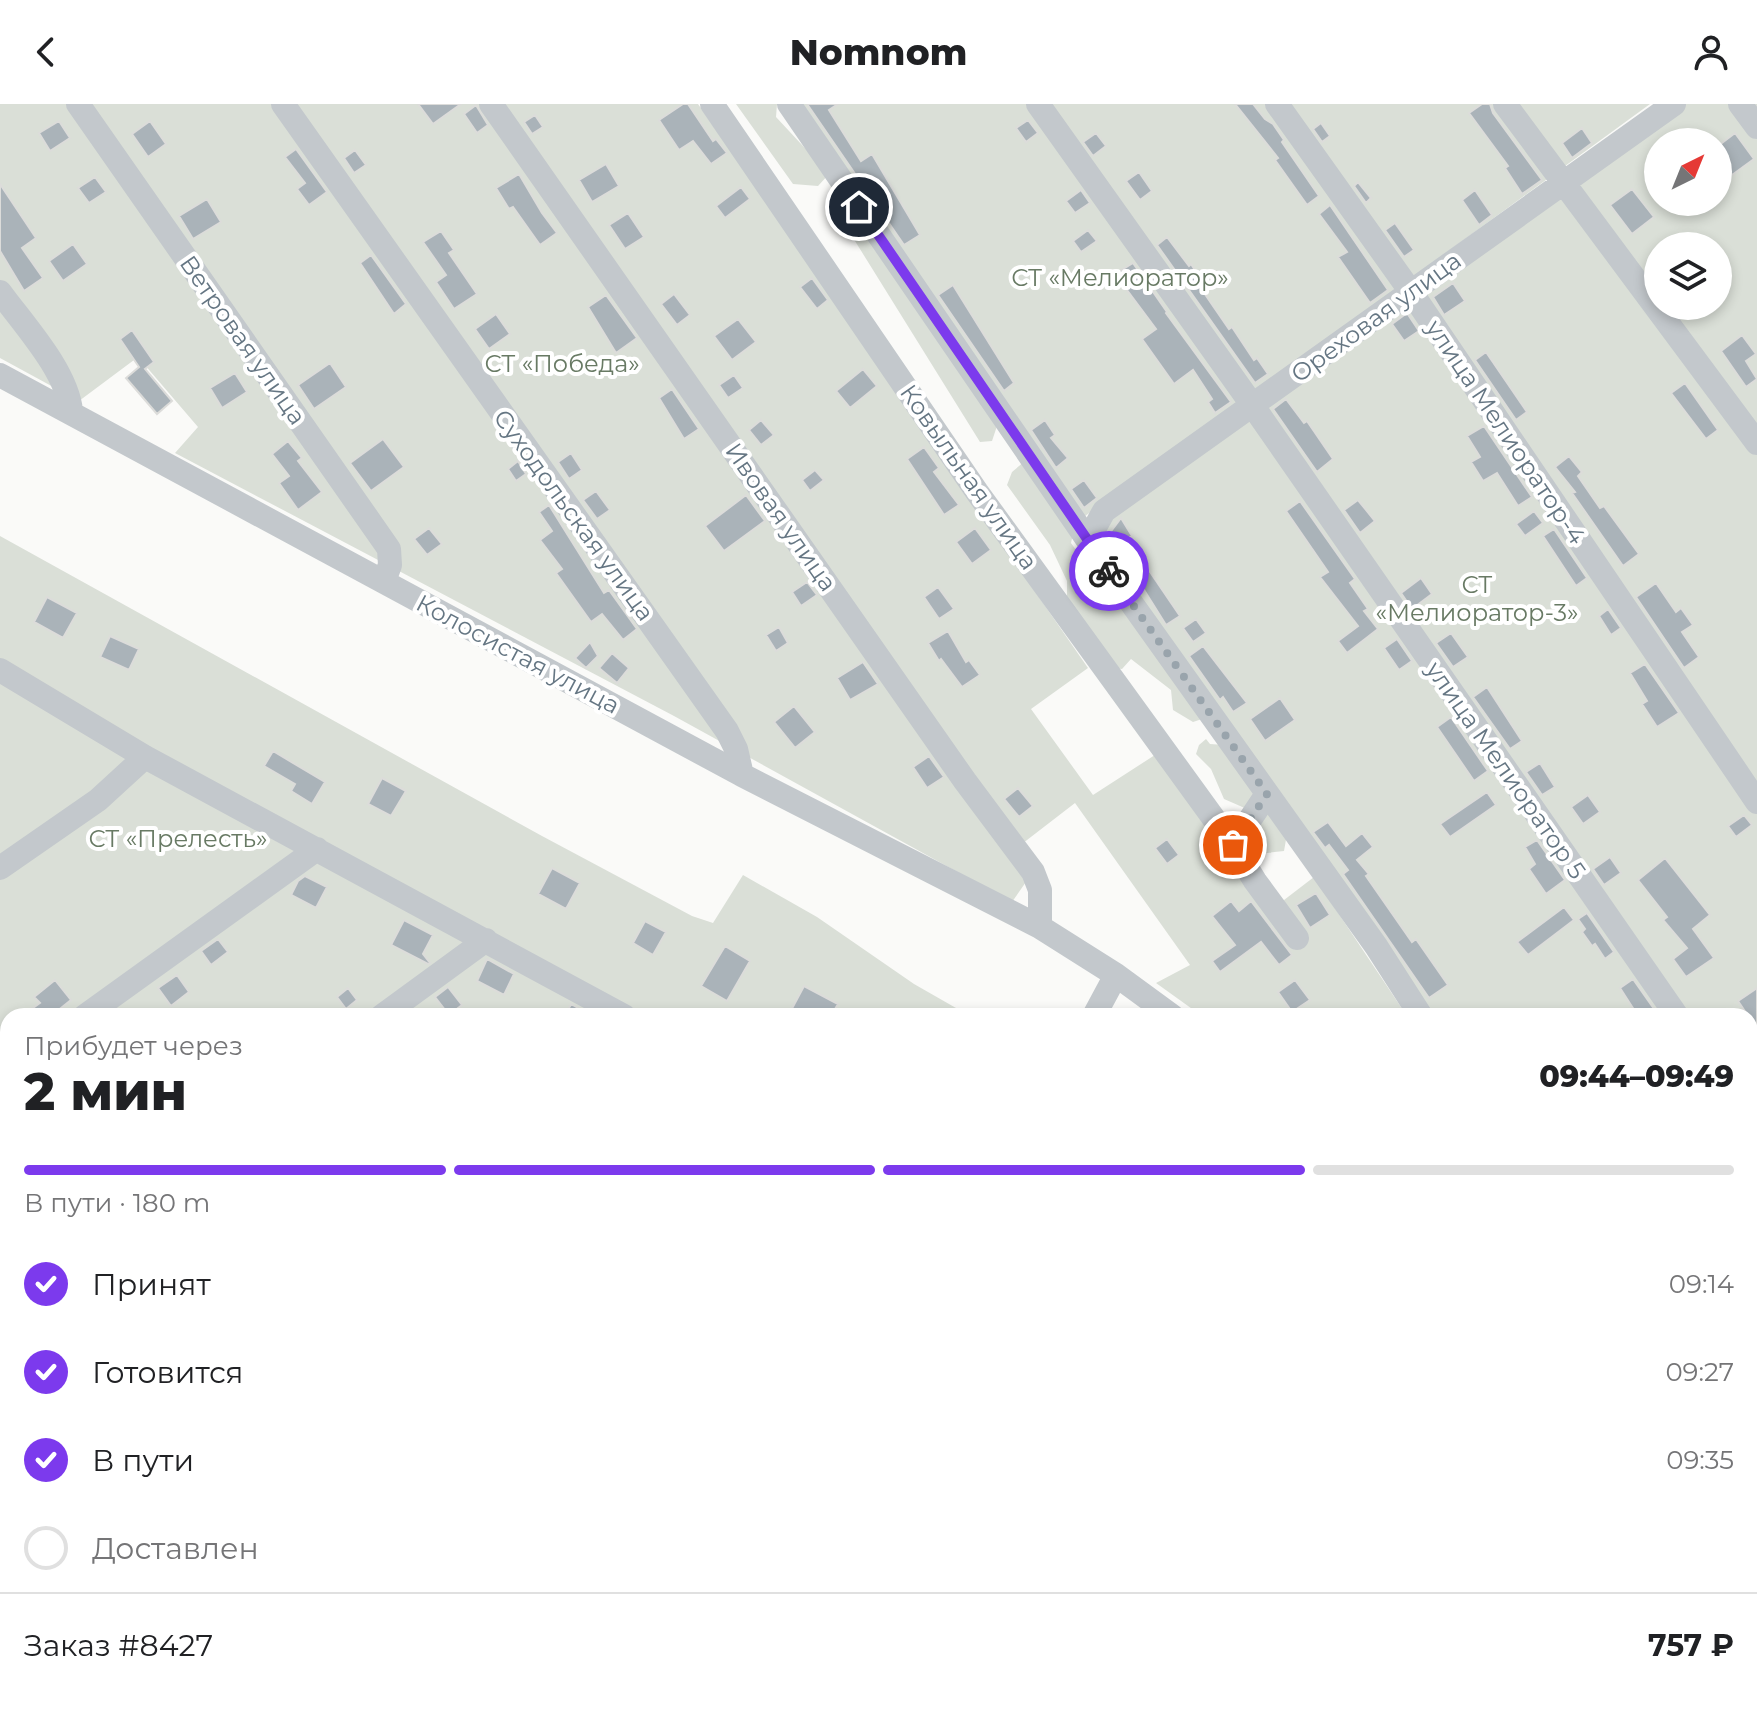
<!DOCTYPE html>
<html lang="ru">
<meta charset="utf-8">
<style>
body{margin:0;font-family:Montserrat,sans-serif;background:#f6f6f6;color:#202124;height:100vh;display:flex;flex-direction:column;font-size:30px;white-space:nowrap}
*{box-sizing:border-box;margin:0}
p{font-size:26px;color:#757577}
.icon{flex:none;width:44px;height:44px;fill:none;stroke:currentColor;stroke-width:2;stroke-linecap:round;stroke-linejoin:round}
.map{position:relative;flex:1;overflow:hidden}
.details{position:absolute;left:0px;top:904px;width:1758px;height:706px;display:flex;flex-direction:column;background:#fff;border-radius:24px 24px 0 0;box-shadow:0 4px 12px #0003}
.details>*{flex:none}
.needle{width:52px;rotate:43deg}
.fabs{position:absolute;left:1644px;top:24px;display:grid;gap:16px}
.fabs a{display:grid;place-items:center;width:88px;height:88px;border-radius:50%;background:#fff;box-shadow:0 4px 12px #0003;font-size:40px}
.pin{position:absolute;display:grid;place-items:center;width:68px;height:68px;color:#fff;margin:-34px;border:4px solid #fff;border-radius:50%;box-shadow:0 2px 8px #0007}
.courier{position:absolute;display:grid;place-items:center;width:80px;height:80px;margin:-40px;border:6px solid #7c3aed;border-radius:50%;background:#fff;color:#222;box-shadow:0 2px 10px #0007}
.summary em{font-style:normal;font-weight:800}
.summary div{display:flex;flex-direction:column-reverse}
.summary{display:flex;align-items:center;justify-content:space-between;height:136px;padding:0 24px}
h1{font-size:52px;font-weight:800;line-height:60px}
.bar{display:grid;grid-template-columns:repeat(4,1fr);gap:12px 8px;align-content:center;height:96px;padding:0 24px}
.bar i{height:10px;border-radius:6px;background:#e0e0e0}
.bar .current{background:#7c3aed}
.bar p{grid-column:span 4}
.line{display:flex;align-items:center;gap:20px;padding:0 24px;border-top:2px solid #e0e0e0}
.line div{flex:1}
ol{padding:0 24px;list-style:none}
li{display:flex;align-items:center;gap:24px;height:88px}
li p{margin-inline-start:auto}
li .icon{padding:8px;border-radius:50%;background:#7c3aed;color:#fff;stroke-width:4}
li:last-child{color:#757577}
li i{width:44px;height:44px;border:4px solid #e0e0e0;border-radius:50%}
header{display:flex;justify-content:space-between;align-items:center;height:104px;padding:0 24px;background:#fff;font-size:36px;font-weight:800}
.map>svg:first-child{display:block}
.green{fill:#dadfd7;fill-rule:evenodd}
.building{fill:#aab3b9;stroke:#dcdcda;stroke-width:2}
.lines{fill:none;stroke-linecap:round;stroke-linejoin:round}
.minor{stroke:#c3c8cc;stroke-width:24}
.done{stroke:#99a4ac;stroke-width:8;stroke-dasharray:0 14.4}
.route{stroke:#7c3aed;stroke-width:10}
.labels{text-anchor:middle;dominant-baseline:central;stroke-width:8;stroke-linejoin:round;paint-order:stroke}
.park-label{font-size:24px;fill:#687a64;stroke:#fff}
.street-label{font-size:24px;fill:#657683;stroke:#fff}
</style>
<header><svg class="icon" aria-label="back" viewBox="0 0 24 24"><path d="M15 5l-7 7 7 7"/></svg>Nomnom<svg class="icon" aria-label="person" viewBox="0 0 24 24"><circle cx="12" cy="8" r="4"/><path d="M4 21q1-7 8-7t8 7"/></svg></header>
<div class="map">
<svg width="1757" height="1609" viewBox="0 0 1757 1609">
<rect width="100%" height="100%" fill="#fafaf8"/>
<path class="green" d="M0,0H698L1088,564L1031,605L1093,691L1158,649L1271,806L1314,773L1407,912H1202L1156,879L1190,861L1075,699L1010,749L1028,775L1012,798L674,612L175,349L198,323L138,253L79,297L0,254Z
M736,0H777L776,13L829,70L818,82L793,80Z
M793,0H1650L1081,415Z
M1680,0H1757V1609H1644L1638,1602H1750V912H1426L1089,426ZM1658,38H1718V98H1658ZM1658,142H1718V202H1658Z
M857,123L869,130L999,316L992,337L980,338L850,129Z
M1025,357L1073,430L1071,439L1081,453H1094L1202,615L1193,618L1173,606L1171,586L1131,555L1122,565L1113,564L1067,504V477L1050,441L1007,381L1012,368Z
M0,432L542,732L692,812L713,819L743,771L817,813L914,880L970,912H8V1602H299L289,1609H0Z
M1206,635L1210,640L1224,641L1257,688L1247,705L1224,695L1211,665L1196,650L1199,641Z
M1268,708L1287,730L1284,747L1258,750L1253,734Z
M324,1602H440L430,1609H314Z"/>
<path class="building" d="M418,0H461L433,20Z
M683,0H688L713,37L716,35L727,49L711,60L693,37L679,46L659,16Z
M807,0H838L829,6L861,57L872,50L920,131L904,141Z
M1235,0H1253L1265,15L1273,20L1284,36L1282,38L1319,92L1307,101L1275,56L1278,54Z
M1482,0H1490L1493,9L1542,76L1522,90L1505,64L1508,62L1469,9Z
M476,1L488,21L477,29L464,10Z
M535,11L543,23L532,30L524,18Z
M1028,16L1038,29L1026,38L1016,24Z
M59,17L70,34L50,47L39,29Z
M150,17L166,40L148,53L132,30Z
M1321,19L1330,32L1322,38L1313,25Z
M1582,24L1592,39L1572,54L1562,39Z
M1096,29L1106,42L1093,52L1083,38Z
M1735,29L1754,55L1732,71L1718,52V42Z
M296,45L327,88L309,101L297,85L305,79L285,53Z
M355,46L366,61L354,69L344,54Z
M606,60L619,82L592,98L579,76Z
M1139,68L1152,87L1140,96L1126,77Z
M519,70L542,109L557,129L540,141L513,103L509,105L496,84Z
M95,73L106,88L89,99L78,84Z
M1358,78L1371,94L1366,99L1354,82Z
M0,80L36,134L22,144L43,174L24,187L0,147Z
M741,83L750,95L725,114L716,102Z
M1632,85L1654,113L1632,130L1610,101Z
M1081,86L1090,99L1075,109L1066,97Z
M1475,86L1492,111L1479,121L1462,96Z
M207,95L221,118L193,135L179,112Z
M1330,101L1388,186L1370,199L1338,153L1347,148L1319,110Z
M628,109L644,133L625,145L609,121Z
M1395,119L1414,146L1404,153L1385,126Z
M1088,126L1097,137L1081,148L1073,137Z
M441,127L454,146L449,149L477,190L454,205L436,178L446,171L423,138Z
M1167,133L1189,162L1191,160L1202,177L1198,180L1229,225L1232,223L1254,256L1257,254L1268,270L1255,279L1157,141Z
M73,140L87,160L63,177L49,157Z
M371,151L406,200L394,210L360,159Z
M1133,159L1167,208L1166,209L1231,298L1215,309L1208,298L1212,295L1193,266L1174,280L1142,235L1156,225L1115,170Z
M812,174L828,196L817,205L800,183Z
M1453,179L1465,197L1444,211L1433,193Z
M953,181L1014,279L1004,287L938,191Z
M674,190L690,211L677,221L661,200Z
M606,191L637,234L616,249L588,203Z
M1407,209L1419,227L1404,237L1392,220Z
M496,210L510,230L489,245L475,225Z
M738,215L756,238L732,256L714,232Z
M132,226L154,258L145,265L172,297L157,310L126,274L139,263L120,235Z
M1742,231L1756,250L1746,257L1757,275L1746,283L1721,247Z
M1486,248L1527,308L1516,316L1475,256Z
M330,259L346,283L314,305L298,281Z
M863,265L877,282L850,304L836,287Z
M235,269L247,288L222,304L210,284Z
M734,271L743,284L728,294L719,281Z
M1685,279L1718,326L1706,335L1671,289Z
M672,285L699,325L684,335L659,294Z
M1286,295L1304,319L1307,317L1333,355L1317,368L1273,305Z
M761,316L774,331L761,341L749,326Z
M1045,316L1055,331L1051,334L1068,354L1056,364L1031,326Z
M1484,322L1532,393L1518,402L1497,369L1483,377L1471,358L1480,353L1467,332Z
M383,335L404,363L371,387L350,359Z
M288,337L302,354L298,357L322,388L298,406L279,379L289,372L272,350Z
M924,343L939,364L934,368L959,401L944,411L907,355Z
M571,349L582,366L569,375L558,358Z
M1569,352L1582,368L1578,372L1600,404L1604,402L1639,450L1623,462L1572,389L1575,388L1555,363Z
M518,357L526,370L516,377L508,365Z
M815,366L824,376L810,387L802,376Z
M1084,376L1097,394L1084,404L1071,385Z
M596,387L610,406L597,415L583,396Z
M746,391L765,417L724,447L705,422Z
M1358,396L1375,417L1360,429L1344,406Z
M1300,397L1355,475L1350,479L1368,505L1364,507L1378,525L1347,549L1338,537L1358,522L1320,473L1328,468L1286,407Z
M549,401L604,489L609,486L637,525L623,536L602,510L591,518L556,469L562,465L540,436L552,427L539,408Z
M1534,407L1543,419L1525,432L1516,420Z
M1121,414L1132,432L1128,434L1147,457L1144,459L1180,512L1166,521L1109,430Z
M429,424L442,440L427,451L414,435Z
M975,424L991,446L972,460L956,438Z
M1554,425L1587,474L1576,482L1543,432Z
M1421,474L1432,490L1412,505L1401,489Z
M807,478L817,491L801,502L792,488Z
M1656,479L1676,508L1681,504L1693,521L1682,528L1699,553L1684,564L1636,493Z
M938,483L954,505L939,515L924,493Z
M47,493L77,509L63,534L34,518Z
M1608,505L1621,524L1611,531L1599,512Z
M1196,515L1206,529L1193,538L1183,524Z
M779,523L788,539L776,547L766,531Z
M948,527L966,558L969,556L980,571L962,583L941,555L939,557L928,539Z
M1451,529L1468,553L1453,563L1436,539Z
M110,532L139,545L129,566L100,553Z
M1397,535L1412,557L1399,566L1384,544Z
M590,538L598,552L586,564L575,554Z
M1203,542L1247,599L1233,608L1223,593L1220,596L1189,552Z
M612,549L629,564L617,579L599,564Z
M863,558L878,580L850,596L837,574Z
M1645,560L1679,609L1657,623L1642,600L1647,597L1630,569Z
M1487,583L1522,637L1510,645L1473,593Z
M1280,594L1295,616L1265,637L1250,615Z
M794,602L815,628L795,644L774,618Z
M1451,613L1488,667L1474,677L1437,623Z
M273,647L325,678L312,700L291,687L295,680L264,662Z
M929,652L944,673L927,684L913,663Z
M1540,659L1555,683L1542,691L1526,668Z
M382,674L406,687L391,712L368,700Z
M1018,684L1033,702L1019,713L1004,695Z
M1487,688L1496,701L1450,733L1440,720Z
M1588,691L1600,708L1583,720L1571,703Z
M1744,711L1752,721L1736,733L1728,722Z
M1328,718L1346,742L1362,729L1373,743L1357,756L1369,770L1366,772L1412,838L1416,835L1448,881L1429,894L1343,770L1348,766L1329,741L1325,744L1313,728Z
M1167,735L1179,751L1167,760L1155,744Z
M1537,736L1565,776L1546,790L1529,765L1535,760L1525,743Z
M1610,753L1621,769L1604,781L1593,765Z
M1665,754L1710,811L1693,825L1714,854L1686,873L1673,855L1687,844L1663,816L1667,813L1638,776Z
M552,764L580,779L566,805L538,790Z
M305,772L327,783L316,804L291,791L298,777Z
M1316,789L1330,811L1310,824L1296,801Z
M1231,797L1239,807L1251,797L1292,851L1279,861L1261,838L1220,868L1212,857L1235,841L1212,812Z
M1564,803L1574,816L1528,851L1517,838Z
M1587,809L1614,848L1605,855L1595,840L1592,842L1582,828L1585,825L1578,815Z
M404,816L433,831L423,850L430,859L428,860L391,841Z
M645,817L666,828L653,851L633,839Z
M218,835L228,848L211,861L201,847Z
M725,842L750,857L727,897L701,882Z
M487,855L514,870L504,891L477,877Z
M177,871L189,888L171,902L158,884Z
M1633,875L1659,912H1638L1620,884Z
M55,876L71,896L51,912H22L40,899L34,893Z
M1295,876L1310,896L1292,908L1278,888Z
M804,882L838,900L831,912H788Z
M448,883L462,901L449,911L435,893Z
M348,884L357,896L346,905L337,893Z
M1757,884V925L1738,897Z
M571,900L592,912H565Z"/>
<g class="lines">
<path class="minor" d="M78,0L389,445L390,461L384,477
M283,0L727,627L736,645L742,671
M491,0L965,677L1033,768L1040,786V823L1116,871L1172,912
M712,0L977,388L1233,741
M789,0L1115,476L1376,842L1421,912
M1038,0L1253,302L1677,912
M1277,0L1411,188L1757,698
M1505,0L1757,339
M1740,0L1757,23
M0,188C24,221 67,267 71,307
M0,271L742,671L1040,823
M1088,436L1104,407L1674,0
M0,566L145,653L624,912
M1267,690L1233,741L1255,777L1297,834
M0,764L98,696L145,653
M85,912L317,745
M382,912L486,836
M1094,912L1116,871
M0,973L8,968
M1750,1018L1757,1028
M1750,1081L1757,1076
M0,1189L8,1183
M1750,1391L1757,1399
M0,1402L8,1396
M776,1602L781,1609
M1191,1602L1196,1609
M1628,1602L1633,1609
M6,1609L15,1602
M300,1609L310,1602
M450,1609L460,1602
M741,1609L751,1602
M1047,1609L1057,1602"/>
</g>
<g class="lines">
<path class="done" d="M1109,467L1267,690L1233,741"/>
<path class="route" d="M859,103L1109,467"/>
</g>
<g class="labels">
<g class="park-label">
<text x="1120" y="173">СТ «Мелиоратор»</text>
<text x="562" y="259">СТ «Победа»</text>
<text x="1477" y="480">СТ<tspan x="1477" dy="28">«Мелиоратор-3»</tspan></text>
<text x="178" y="734">СТ «Прелесть»</text>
</g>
<g class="street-label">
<text transform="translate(1376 213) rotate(-36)">Ореховая улица</text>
<text transform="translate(243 236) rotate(55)">Ветровая улица</text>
<text transform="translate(1506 328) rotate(56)">улица Мелиоратор-4</text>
<text transform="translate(969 373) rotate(55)">Ковыльная улица</text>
<text transform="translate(574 411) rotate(54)">Суходольская улица</text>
<text transform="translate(781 413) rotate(55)">Ивовая улица</text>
<text transform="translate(518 550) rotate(28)">Колосистая улица</text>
<text transform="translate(1506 666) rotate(55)">улица Мелиоратор 5</text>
</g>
</g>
</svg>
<div class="fabs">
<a><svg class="needle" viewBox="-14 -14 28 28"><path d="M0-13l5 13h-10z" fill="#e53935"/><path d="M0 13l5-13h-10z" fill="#757577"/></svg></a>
<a><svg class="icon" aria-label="layers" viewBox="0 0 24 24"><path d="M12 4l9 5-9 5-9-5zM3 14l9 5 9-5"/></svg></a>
</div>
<div class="pin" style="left:1233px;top:741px;background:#ea580c"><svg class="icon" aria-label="bag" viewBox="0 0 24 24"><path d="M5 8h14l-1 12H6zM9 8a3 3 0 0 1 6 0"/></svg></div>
<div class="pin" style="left:859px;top:103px;background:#1f2937"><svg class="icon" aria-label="home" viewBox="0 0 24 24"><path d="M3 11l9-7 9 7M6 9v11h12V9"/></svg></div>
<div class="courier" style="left:1109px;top:467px"><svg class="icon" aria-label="bike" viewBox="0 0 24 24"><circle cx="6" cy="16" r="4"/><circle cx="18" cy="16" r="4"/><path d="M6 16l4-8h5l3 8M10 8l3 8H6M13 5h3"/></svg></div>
<section class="details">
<div class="summary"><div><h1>2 мин</h1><p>Прибудет через</p></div><em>09:44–09:49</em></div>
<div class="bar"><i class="current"></i><i class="current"></i><i class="current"></i><i></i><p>В пути · 180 m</p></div>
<ol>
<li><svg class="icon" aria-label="check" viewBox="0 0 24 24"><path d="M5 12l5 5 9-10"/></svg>Принят<p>09:14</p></li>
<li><svg class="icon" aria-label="check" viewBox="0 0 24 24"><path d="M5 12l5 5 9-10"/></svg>Готовится<p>09:27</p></li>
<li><svg class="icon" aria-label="check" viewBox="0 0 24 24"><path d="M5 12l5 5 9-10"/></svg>В пути<p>09:35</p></li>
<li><i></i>Доставлен</li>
</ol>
<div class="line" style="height:104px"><div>Заказ #8427</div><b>757 ₽</b></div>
</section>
</div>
